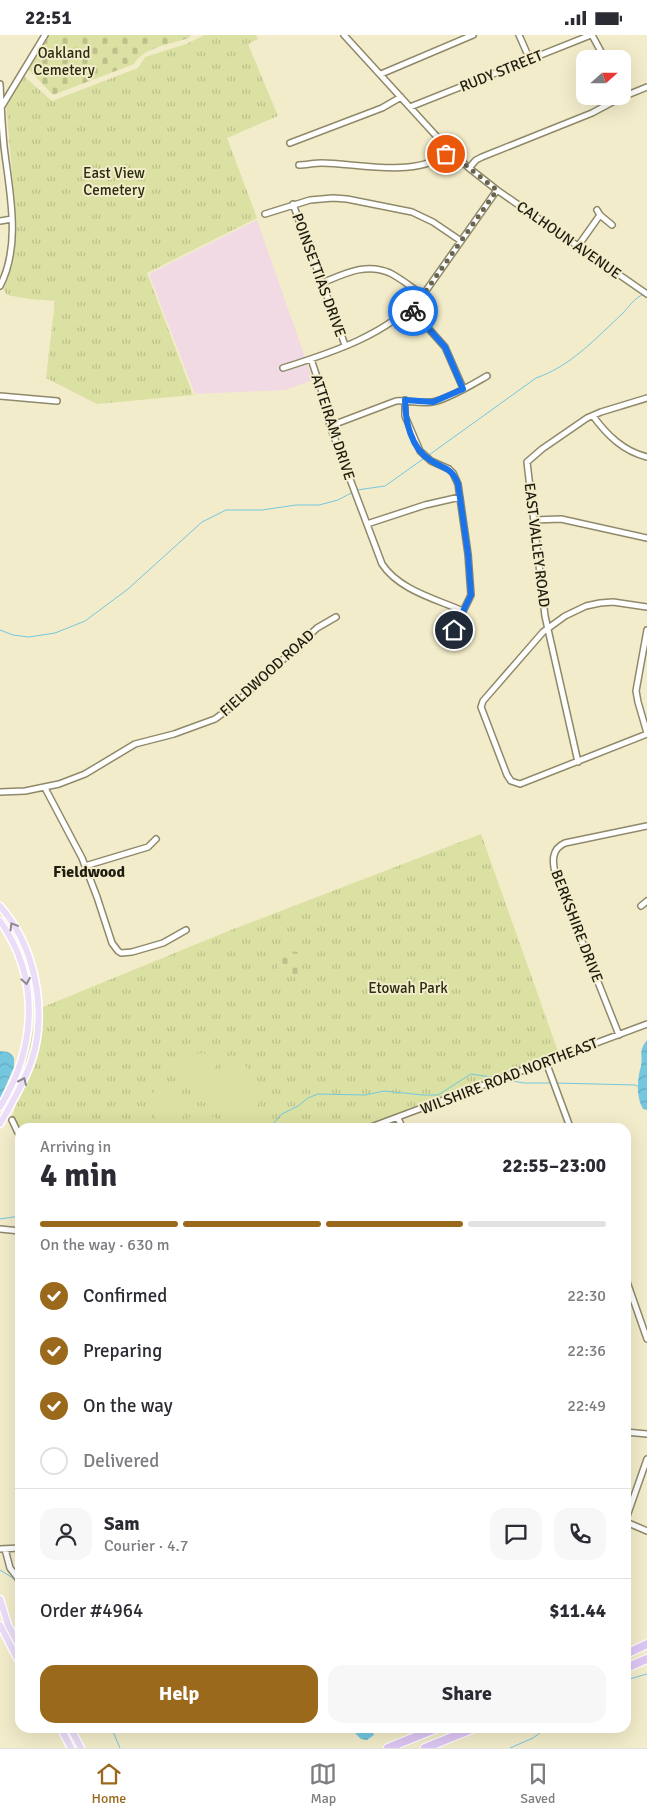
<!DOCTYPE html>
<meta charset="utf-8">
<style>
body{margin:0;font-family:Signika,sans-serif;background:#f7f7f7;color:#2b2b33;height:100vh;display:flex;flex-direction:column;font-size:19px;white-space:nowrap}
*{box-sizing:border-box;margin:0}
p{font-size:16px;color:#7c7c81}
.icon{flex:none;width:28px;height:28px;fill:none;stroke:currentColor;stroke-width:2;stroke-linecap:round;stroke-linejoin:round}
.map{position:relative;flex:1;overflow:hidden}
.sheet{position:absolute;left:15px;top:1088px;width:616px;height:610px;display:flex;flex-direction:column;background:#fff;border-radius:15px;box-shadow:0 5px 20px #0002}
.sheet>*{flex:none}
.needle{width:32px;rotate:69deg}
.fabs{position:absolute;left:576px;top:15px;display:grid;gap:10px}
.fabs a{display:grid;place-items:center;width:55px;height:55px;border-radius:10px;background:#fff;box-shadow:0 5px 20px #0002;font-size:25px}
.pin{position:absolute;display:grid;place-items:center;width:42px;height:42px;color:#fff;margin:-21px;border:2px solid #fff;border-radius:50%;box-shadow:0 1px 5px #0007}
.courier{position:absolute;display:grid;place-items:center;width:50px;height:50px;margin:-25px;border:4px solid #1a73e8;border-radius:50%;background:#fff;color:#222;box-shadow:0 1px 6px #0007}
.headline em{font-style:normal;font-weight:800}
.headline div{display:flex;flex-direction:column-reverse}
.headline{display:flex;align-items:center;justify-content:space-between;height:85px;padding:0 25px}
h1{font-size:32px;font-weight:800;line-height:38px}
.bar{display:grid;grid-template-columns:repeat(4,1fr);gap:8px 5px;align-content:center;height:60px;padding:0 25px}
.bar i{height:6px;border-radius:4px;background:#e1e1e2}
.bar .selected{background:#9a691c}
.bar p{grid-column:span 4}
.line{display:flex;align-items:center;gap:12px;padding:0 25px;border-top:1px solid #e1e1e2}
.line div{flex:1}
.round{display:grid;place-items:center;flex:none;width:52px;height:52px;border-radius:15px;background:#f7f7f7}
ol{padding:0 25px;list-style:none}
li{display:flex;align-items:center;gap:15px;height:55px}
li p{margin-inline-start:auto}
li .icon{padding:5px;border-radius:50%;background:#9a691c;color:#fff;stroke-width:4}
li:last-child{color:#7c7c81}
li i{width:28px;height:28px;border:2px solid #e1e1e2;border-radius:50%}
.action{display:flex;gap:10px;margin-top:auto;padding:10px 25px}
.action a{flex:1;height:58px;border-radius:15px;background:#9a691c;color:#fff;font-size:20px;font-weight:800;line-height:58px;text-align:center}
.action a+a{background:#f7f7f7;color:#2b2b33}
.status{display:flex;justify-content:space-between;align-items:center;height:35px;padding:0 25px;background:#fff;direction:ltr}
.status svg{height:14px;fill:currentColor}
.tabs{display:flex;justify-content:space-around;align-items:center;height:70px;border-top:1px solid #e1e1e2;background:#fff;font-size:14px;color:#7c7c81}
.tabs a{display:grid;justify-items:center;gap:2px}
.tabs .selected{color:#9a691c}
.map>svg:first-child{display:block}
.education{fill:#f2dae4}
.grass{fill:url(#grass-tufts)}
.cemetery{fill:url(#cemetery-stones)}
.pitch{fill:#dbe1a2}
.water{fill:url(#water-waves)}
.lines{fill:none;stroke-linecap:round;stroke-linejoin:round}
.stream{stroke:#74c7df;stroke-width:1}
.minor-casing{stroke:#8f896a;stroke-width:8}
.major-casing{stroke:#fff;stroke-width:9}
.highway-casing{stroke:#fff;stroke-width:10}
.minor{stroke:#fff;stroke-width:5}
.major{stroke:#ebddf8;stroke-width:6}
.highway{stroke:#dec6f4;stroke-width:8}
.oneway{stroke:#8f868f}
.done{stroke:#686450;stroke-width:5;stroke-dasharray:0 9}
.route{stroke:#1a73e8;stroke-width:6}
.labels{text-anchor:middle;dominant-baseline:central;stroke-width:4;stroke-linejoin:round;paint-order:stroke}
.park-label{font-size:15px;fill:#2a2d0f;stroke:#f2ecca}
.street-label{font-size:15px;fill:#1e1b0f;stroke:#f2ecca}
.neighbourhood-label{font-size:16px;font-weight:bold;fill:#1e1b0f;stroke:#f2ecca}
</style>
<div class="status"><b>22:51</b><svg viewBox="0 0 49 12"><path d="M0 12V9h3v3zM5 12V6h3v6zM10 12V3h3v9zM15 12V0h3v12zM26 1h20v11H26zM47 4h2v5h-2z"/></svg></div>
<div class="map">
<svg width="647" height="1713" viewBox="0 0 647 1713">
<defs>
<pattern id="grass-tufts" width="24" height="20" patternUnits="userSpaceOnUse" patternTransform="scale(1.25)"><rect width="24" height="20" fill="#dbe1a2"/><path d="M3 7l-1-3M5 7V3M7 7l1-3M15 17l-1-3M17 17v-4M19 17l1-3" fill="none" stroke="#bcc08a"/></pattern>
<pattern id="cemetery-stones" width="16" height="16" patternUnits="userSpaceOnUse" patternTransform="scale(1.25)"><rect width="16" height="16" fill="#dbe1a2"/><path d="M2 7V4a2 2 0 0 1 4 0v3zM10 15v-3a2 2 0 0 1 4 0v3z" fill="#bcc08a"/></pattern>
<pattern id="water-waves" width="16" height="10" patternUnits="userSpaceOnUse" patternTransform="scale(1.25)"><rect width="16" height="10" fill="#74c7df"/><path d="M0 5q4-4 8 0t8 0" fill="none" stroke="#64aabe"/></pattern>
</defs>
<rect width="100%" height="100%" fill="#f2ecca"/>
<path class="education" d="M257,185L313,345L285,355L195,359L149,239Z"/>
<path class="grass" d="M205,0H256L258,4L248,9L278,81L227,103L257,183L147,238L193,360L97,369L46,343L55,266L29,264L7,260L3,254L13,228L17,190L6,70L24,41L52,66L138,33L145,22L186,9Z
M481,799L560,1022L369,1092H20V1107L12,1085L38,974L231,895Z"/>
<path class="cemetery" d="M50,0H191L189,3C171,9 144,12 134,29L53,60L28,34Z
M279,916L301,917L300,942L278,941Z"/>
<path class="pitch" d="M203,1018L219,1026L198,1057L194,1058L165,1035C176,1023 188,1020 203,1018Z
M231,1020C257,1032 267,1069 249,1092H234L204,1067V1062Z
M162,1041L191,1066L177,1092H162C148,1077 150,1056 162,1041Z
M197,1071H200L226,1092H183Z"/>
<path class="water" d="M647,1005V1075L643,1074C636,1062 637,1045 641,1031C643,1020 638,1016 647,1005Z
M0,1016L8,1017L12,1020L14,1023V1032L0,1064Z
M358,1693L370,1694L373,1697L374,1700L367,1705L361,1704L355,1698Z"/>
<g class="lines">
<path class="stream" d="M429,420L536,343C571,331 595,304 622,279C629,272 634,263 644,259
M357,455L385,451L426,422
M0,595L13,600L29,602L55,598L85,586L128,554L202,487L226,475H262L296,470H319L338,465L353,457
M506,1045L524,1048H551
M555,1048L635,1050L639,1052
M270,1092L282,1079L298,1071L308,1063L318,1059L365,1060L384,1056L423,1060H438L471,1039L497,1043
M0,1184L20,1181
M0,1535L13,1543L20,1552
M626,1645L647,1639
M111,1692L120,1713
M510,1713L533,1703L548,1692"/>
<g class="minor-casing">
<path id="minor" d="M344,0L449,115L469,133L497,155L647,259
M519,0L530,25
M592,0L605,24
M381,39L473,0
M0,49C1,70 2,90 4,111C9,155 22,209 0,251
M2,71L45,0
M410,72L591,0
M290,108L382,73L401,62
M299,130C306,130 314,128 322,128C357,128 422,145 449,115
M469,133L476,125L482,122L592,78L620,63L647,52
M293,169L345,310
M597,175L600,180L612,190
M265,179L310,165L333,163L347,164L412,177L433,187L461,206
M0,186L12,184
M578,211L600,180
M322,248C344,239 366,227 390,238C402,244 412,253 423,260
M411,274L445,312L463,353
M311,324L323,360L330,391L382,529C399,555 436,564 463,576
M283,333C334,317 386,300 423,260L497,155
M0,361L57,366
M405,365V381L420,416L431,426L449,434L453,438L458,449L468,519L471,560L454,595L453,605
M593,381C607,400 623,416 647,422
M330,391L396,366C408,365 420,369 432,367C447,365 473,349 487,341
M534,485L561,484L647,503
M367,489L425,470L460,462
M647,572L613,567L600,568L586,571L565,581L543,597L483,666L481,672L507,740L511,746L520,749L647,699
M647,595L636,656L638,667L647,698
M578,727L545,581L527,427L542,414L587,383L601,377L647,363
M45,753L82,823L97,862L112,908L118,916L121,918L132,917L163,908L186,895
M0,757L25,756L59,749L85,739L135,709L174,699L215,684L234,670L317,593L336,582
M85,831L148,812L156,804
M641,871L647,866
M619,1000L556,841C552,827 551,814 565,808L647,791
M546,1027L570,1092
M398,1083L402,1092
M12,1085L20,1102
M371,1092L647,989
M0,1194L20,1196
M626,1244L647,1304
M626,1397L647,1399
M626,1484L647,1424
M626,1487L647,1496
M0,1514L20,1513
M5,1514L10,1533L20,1546"/>
</g>
<g class="major-casing">
<path id="major" d="M0,871C38,915 51,988 25,1042C18,1058 9,1073 0,1089
M0,886C41,944 36,1013 0,1072
M0,1564L8,1590L20,1612
M0,1590L20,1629
M60,1692L71,1713
M70,1692L81,1713"/>
</g>
<g class="highway-casing">
<path id="highway" d="M626,1619L647,1609
M626,1633L647,1624
M388,1713L440,1692
M425,1713L477,1692"/>
</g>
<use href="#minor" class="minor"/>
<use href="#major" class="major"/>
<use href="#highway" class="highway"/>
</g>
<defs><path id="oneway-chevron" d="M-2-3.5L2.5 0L-2 3.5" fill="none" stroke-width="1.6" stroke-linecap="round" stroke-linejoin="round" transform="scale(1.25)"/></defs>
<g class="oneway">
<use href="#oneway-chevron" transform="translate(13 891) rotate(-121)"/>
<use href="#oneway-chevron" transform="translate(26 946) rotate(80)"/>
<use href="#oneway-chevron" transform="translate(23 1046) rotate(-66)"/>
</g>
<g class="lines">
<path class="done" d="M413,276L411,274L423,260L497,155L469,133L450,115L446,119"/>
<path class="route" d="M413,276L445,312L463,354L433,367L405,365C405,386 411,413 430,425C443,434 452,432 458,449L468,519L471,560L454,595"/>
</g>
<g class="labels">
<g class="park-label">
<text x="64" y="18">Oakland<tspan x="64" dy="17">Cemetery</tspan></text>
<text x="114" y="138">East View<tspan x="114" dy="17">Cemetery</tspan></text>
<text x="408" y="953">Etowah Park</text>
</g>
<g class="street-label">
<text transform="translate(501 36) rotate(-22)">RUDY STREET</text>
<text transform="translate(569 205) rotate(35)">CALHOUN AVENUE</text>
<text transform="translate(319 240) rotate(70)">POINSETTIAS DRIVE</text>
<text transform="translate(333 392) rotate(72)">ATTEIRAM DRIVE</text>
<text transform="translate(537 510) rotate(83)">EAST VALLEY ROAD</text>
<text transform="translate(267 638) rotate(-42)">FIELDWOOD ROAD</text>
<text transform="translate(577 891) rotate(69)">BERKSHIRE DRIVE</text>
<text transform="translate(509 1041) rotate(-21)">WILSHIRE ROAD NORTHEAST</text>
</g>
<g class="neighbourhood-label">
<text x="89" y="837">Fieldwood</text>
</g>
</g>
</svg>
<div class="fabs">
<a><svg class="needle" viewBox="-14 -14 28 28"><path d="M0-13l5 13h-10z" fill="#e53935"/><path d="M0 13l5-13h-10z" fill="#7c7c81"/></svg></a>
</div>
<div class="pin" style="left:446px;top:119px;background:#ea580c"><svg class="icon" aria-label="bag" viewBox="0 0 24 24"><path d="M5 8h14l-1 12H6zM9 8a3 3 0 0 1 6 0"/></svg></div>
<div class="pin" style="left:454px;top:595px;background:#1f2937"><svg class="icon" aria-label="home" viewBox="0 0 24 24"><path d="M3 11l9-7 9 7M6 9v11h12V9"/></svg></div>
<div class="courier" style="left:413px;top:276px"><svg class="icon" aria-label="bike" viewBox="0 0 24 24"><circle cx="6" cy="16" r="4"/><circle cx="18" cy="16" r="4"/><path d="M6 16l4-8h5l3 8M10 8l3 8H6M13 5h3"/></svg></div>
<section class="sheet">
<div class="headline"><div><h1>4 min</h1><p>Arriving in</p></div><em>22:55–23:00</em></div>
<div class="bar"><i class="selected"></i><i class="selected"></i><i class="selected"></i><i></i><p>On the way · 630 m</p></div>
<ol>
<li><svg class="icon" aria-label="check" viewBox="0 0 24 24"><path d="M5 12l5 5 9-10"/></svg>Confirmed<p>22:30</p></li>
<li><svg class="icon" aria-label="check" viewBox="0 0 24 24"><path d="M5 12l5 5 9-10"/></svg>Preparing<p>22:36</p></li>
<li><svg class="icon" aria-label="check" viewBox="0 0 24 24"><path d="M5 12l5 5 9-10"/></svg>On the way<p>22:49</p></li>
<li><i></i>Delivered</li>
</ol>
<div class="line" style="height:90px"><a class="round"><svg class="icon" aria-label="person" viewBox="0 0 24 24"><circle cx="12" cy="8" r="4"/><path d="M4 21q1-7 8-7t8 7"/></svg></a><div><b>Sam</b><p>Courier · 4.7</p></div><a class="round"><svg class="icon" aria-label="chat" viewBox="0 0 24 24"><path d="M4 5h16v11H9l-5 4z"/></svg></a><a class="round"><svg class="icon" aria-label="phone" viewBox="0 0 24 24"><path d="M5 4h4l2 5-3 2q2 4 5 5l2-3 5 2v4C11 20 4 13 5 4z"/></svg></a></div>
<div class="line" style="height:65px"><div>Order #4964</div><b>$11.44</b></div>
<div class="action"><a>Help</a><a>Share</a></div>
</section>
</div>
<nav class="tabs">
<a class="selected"><svg class="icon" aria-label="home" viewBox="0 0 24 24"><path d="M3 11l9-7 9 7M6 9v11h12V9"/></svg>Home</a>
<a><svg class="icon" aria-label="map" viewBox="0 0 24 24"><path d="M3 6l6-2 6 2 6-2v14l-6 2-6-2-6 2zM9 4v14M15 6v14"/></svg>Map</a>
<a><svg class="icon" aria-label="saved" viewBox="0 0 24 24"><path d="M7 4h10v16l-5-4-5 4z"/></svg>Saved</a>
</nav>
